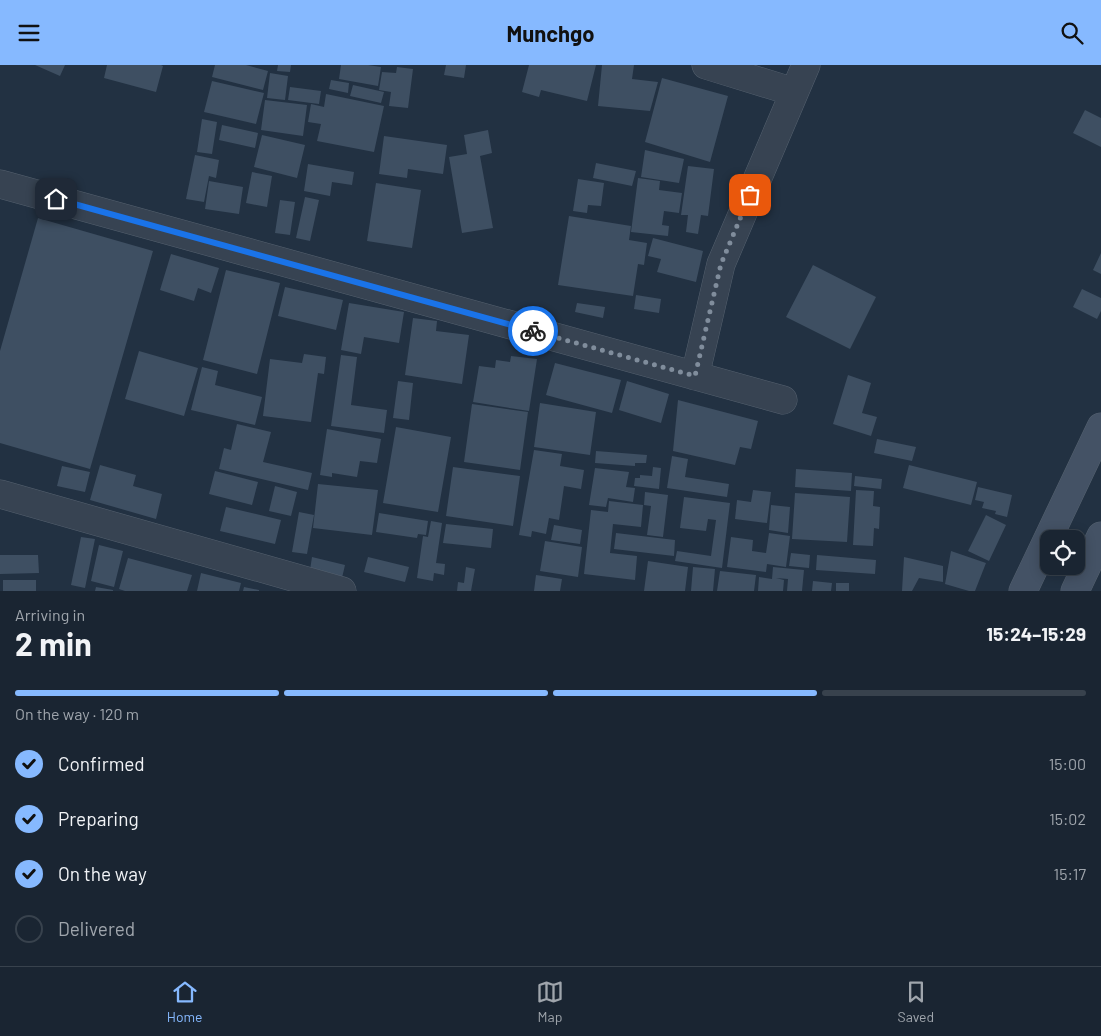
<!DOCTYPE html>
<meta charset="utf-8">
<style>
body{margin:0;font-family:Barlow,sans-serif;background:#232d3a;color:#f1f3f6;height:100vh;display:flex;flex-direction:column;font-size:19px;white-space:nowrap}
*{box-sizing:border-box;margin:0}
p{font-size:16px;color:#9fa5ac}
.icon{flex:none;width:28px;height:28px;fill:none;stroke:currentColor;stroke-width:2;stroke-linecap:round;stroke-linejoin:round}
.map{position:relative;height:526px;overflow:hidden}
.side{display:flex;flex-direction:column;background:#1a2532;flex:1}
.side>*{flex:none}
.buttons{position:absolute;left:1040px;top:465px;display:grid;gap:10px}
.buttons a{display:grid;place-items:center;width:45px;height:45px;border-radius:10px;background:#1a2532;box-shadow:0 2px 12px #0003,0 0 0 1px #38424d;font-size:25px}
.pin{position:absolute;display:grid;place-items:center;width:42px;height:42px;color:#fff;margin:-21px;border-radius:10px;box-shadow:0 2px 8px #0006}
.courier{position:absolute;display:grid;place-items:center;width:50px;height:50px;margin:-25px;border:4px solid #1a73e8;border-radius:50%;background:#fff;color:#222;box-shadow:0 1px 6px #0007}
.summary em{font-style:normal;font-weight:700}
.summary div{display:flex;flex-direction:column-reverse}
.summary{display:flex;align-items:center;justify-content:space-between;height:85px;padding:0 15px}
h1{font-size:32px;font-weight:700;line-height:38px}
.bar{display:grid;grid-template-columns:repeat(4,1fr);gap:8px 5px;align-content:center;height:60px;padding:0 15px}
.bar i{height:6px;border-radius:4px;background:#38424d}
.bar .current{background:#86b9ff}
.bar p{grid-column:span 4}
ol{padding:0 15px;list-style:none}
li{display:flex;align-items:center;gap:15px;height:55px}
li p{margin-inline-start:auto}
li .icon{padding:5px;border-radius:50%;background:#86b9ff;color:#111;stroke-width:4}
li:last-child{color:#9fa5ac}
li i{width:28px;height:28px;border:2px solid #38424d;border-radius:50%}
header{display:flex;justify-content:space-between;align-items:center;height:65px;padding:0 15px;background:#86b9ff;color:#111;font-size:22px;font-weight:700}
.dock{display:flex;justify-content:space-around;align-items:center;height:70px;border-top:1px solid #38424d;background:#1a2532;font-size:14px;color:#9fa5ac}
.dock a{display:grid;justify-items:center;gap:2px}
.dock .current{color:#86b9ff}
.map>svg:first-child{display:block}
.building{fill:#3e4f62}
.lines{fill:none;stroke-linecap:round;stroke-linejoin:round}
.minor-casing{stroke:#55616f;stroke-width:29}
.secondary-casing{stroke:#55616f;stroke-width:29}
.minor{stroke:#374352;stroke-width:28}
.secondary{stroke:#445265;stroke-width:28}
.done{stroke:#808d9c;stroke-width:5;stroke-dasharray:0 9}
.route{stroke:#1a73e8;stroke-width:6}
</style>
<header><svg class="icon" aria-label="menu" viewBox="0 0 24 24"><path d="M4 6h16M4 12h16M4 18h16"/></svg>Munchgo<svg class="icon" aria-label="search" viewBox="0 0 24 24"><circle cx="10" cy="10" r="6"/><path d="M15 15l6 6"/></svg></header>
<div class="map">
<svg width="1101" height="526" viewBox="0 0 1101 526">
<rect width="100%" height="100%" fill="#223142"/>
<path class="building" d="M35,0H65L60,11Z
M107,0H161L163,1L156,27L104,13Z
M215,0H246L268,6L263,25L212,12Z
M278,0H291L290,7L277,6Z
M341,0H368L381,2L378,21L339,14Z
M446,0H466L464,13L444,10Z
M529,0H596L587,36L541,25L539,32L522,27Z
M602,0H634L632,14L658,17L650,46L598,41Z
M397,2L413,4L408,43L389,41L391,27L379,25L382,7L396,8Z
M270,8L288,11L285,35L267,33Z
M662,13L728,31L710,97L645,77Z
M331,15L349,18L348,28L329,24Z
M212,16L264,28L256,59L204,47Z
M353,20L384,27L381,38L350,31Z
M290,22L321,26L319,39L288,35Z
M326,29L384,41L374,87L317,76L321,59L308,57L311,39L324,42Z
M265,35L307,40L303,71L261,65Z
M1085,45L1101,53V82L1073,68Z
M202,54L217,57L212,89L197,87Z
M222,60L258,68L255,83L219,75Z
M488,65L492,88L480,91L493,163L462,168L449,92L467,89L464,70Z
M262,70L305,80L297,113L254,102Z
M384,71L447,80L443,109L408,104L407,113L379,109Z
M645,85L684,94L679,118L641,112Z
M195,90L219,95L216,113L209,111L204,137L186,134Z
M596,98L636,106L632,121L593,113Z
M308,99L354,107L352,120L332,117L330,131L304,126Z
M688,101L714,104L708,151L701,150L698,169L686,167L688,150H681Z
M252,107L272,111L267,142L246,138Z
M638,113L660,116L659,125L682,128L679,148L664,146L662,160L669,161L668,171L631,167Z
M578,114L604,118L601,141L588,140L587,148L573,146Z
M209,116L243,122L239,149L205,144Z
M376,118L421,125L412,183L367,176Z
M305,132L319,135L310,176L296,173Z
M280,135L295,137L290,170L275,168Z
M569,151L631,161L629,175L647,178L644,200L638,199L633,231L558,220Z
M38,153L153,186L90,404L0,378V286Z
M653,173L703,186L696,217L657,207L661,194L648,191Z
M1101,188V209L1093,205Z
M171,189L219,203L211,228L198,223L194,236L160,225Z
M813,200L876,232L850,284L786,252Z
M226,205L280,218L257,309L203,295Z
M285,222L343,235L336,265L278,251Z
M1082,224L1101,233V246L1097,254L1073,242Z
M636,230L661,234L659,248L634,244Z
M349,238L404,247L399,278L364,272L361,289L341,285Z
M577,238L605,242L603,253L575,247Z
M413,253L437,256L436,266L469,270L462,319L405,310Z
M139,286L198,303L184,351L125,334Z
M304,289L326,292L324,309L318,308L311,357L263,351L270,294L302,298Z
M341,290L357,292L351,340L387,345L384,368L331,361Z
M511,291L537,294L529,346L473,337L479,301L495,303L496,295L510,297Z
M555,298L621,315L612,348L546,330Z
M202,302L218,306L215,320L262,332L255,360L191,345Z
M848,310L871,318L862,348L877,352L871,371L833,359Z
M398,316L413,318L409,355L393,353Z
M627,316L669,329L661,358L619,345Z
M678,335L758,356L751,384L740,382L735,400L673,386Z
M540,338L596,347L590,390L534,382Z
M472,339L528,347L520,405L464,397Z
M237,359L271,367L263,397L312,408L308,425L219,404L224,383L231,385Z
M396,362L451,372L438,447L383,438Z
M327,364L381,374L377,398L360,396L357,412L332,408V412L320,410Z
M877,374L916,382L912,396L874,388Z
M534,385L562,389L560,401L584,405L581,424L564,421L559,455L549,453L546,469L532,466L531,472L519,470Z
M596,386L647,390L646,398H635V401L595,398Z
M672,391L688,394L685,412L729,419L727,432L667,423Z
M100,400L136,410L133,421L162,429L156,454L90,435Z
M909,400L977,417L971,440L903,423Z
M62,401L90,407L85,427L57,421Z
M453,402L520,411L513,461L446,451Z
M653,402L661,403L659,424L634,421L635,413H640V410L652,411Z
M595,403L629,407L626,422L635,423L633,437L608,433L606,442L589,440Z
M796,404L852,408L851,426L795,422Z
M215,406L258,417L252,440L209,429Z
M855,411L882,414L881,424L854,421Z
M318,419L378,425L372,470L313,463Z
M275,421L297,427L291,451L269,446Z
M978,422L1012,430L1007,452L995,449L996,446L982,443L984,437L975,435Z
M753,425L771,427L767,458L735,454L737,435L751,437Z
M856,425L874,426L873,441L880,442L879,464L874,463L873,481L853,480Z
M645,427L668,430L663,472L647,470L651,441L644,440Z
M795,428L850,432L847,477L792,474Z
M684,432L730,438L722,503L675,496L677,486L711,491L716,455L708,454L706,466L680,463Z
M609,436L643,440L641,462L613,459L610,488L637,491L635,515L584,509L591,445L608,447Z
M771,440L790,442L788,468L769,465Z
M226,442L281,455L275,479L220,466Z
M299,447L314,450L307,489L292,487Z
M379,448L428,456L426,470L418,469L417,473L376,467Z
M986,450L1006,460L989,496L968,486Z
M431,456L442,458L436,498L445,499L444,510L434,508L433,516L417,513L423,471L428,472Z
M446,459L493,464L491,483L443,478Z
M554,460L582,465L580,479L551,475Z
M616,468L675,475L674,491L614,484Z
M769,468L790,471L786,502L767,499L766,507L727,502L731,472L753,475L752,486L766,488Z
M81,472L95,474L85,523L71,520Z
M545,476L582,482L578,512L540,506Z
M99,480L123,486L114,522L91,516Z
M951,486L986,498L975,526H969L945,519Z
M791,488L810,490L809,503L789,501Z
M0,490H38L39,508L0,509Z
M817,490L876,495L875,509L816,505Z
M312,492L345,500L342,513L310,505Z
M368,492L409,502L405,517L364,507Z
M904,492L943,501V517L919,513L912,526H902Z
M128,493L192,510L187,526H125L119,524Z
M648,496L688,502L685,526H644Z
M466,502L475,504L471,526H457L458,517L464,518Z
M693,502L715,504L713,526H691Z
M773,502L804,505L802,526H787L788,514L776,513L784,515L783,526H758L759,512L772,514Z
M720,506L756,510L754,526H717Z
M201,508L241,518L239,526H197Z
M536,510L562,514L560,526H534Z
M3,515H36V526H3Z
M813,516L832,518L831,526H812Z
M836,518H849V526H836Z
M96,522L113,525V526H95Z
M244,522L259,525V526H243Z"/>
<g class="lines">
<g class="minor-casing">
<path id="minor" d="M706,0L794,27
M0,119L783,335
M695,311L721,199L806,0
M0,429L342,526"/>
</g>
<g class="secondary-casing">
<path id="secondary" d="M1023,526L1101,362
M1075,526L1101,471"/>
</g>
<use href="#minor" class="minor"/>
<use href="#secondary" class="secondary"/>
</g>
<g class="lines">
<path class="done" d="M533,266L695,311L721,199L750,130"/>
<path class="route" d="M56,134L533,266"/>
</g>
</svg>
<div class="buttons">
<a><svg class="icon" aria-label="locate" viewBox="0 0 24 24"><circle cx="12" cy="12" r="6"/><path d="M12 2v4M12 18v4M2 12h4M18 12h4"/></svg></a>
</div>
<div class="pin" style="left:750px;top:130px;background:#ea580c"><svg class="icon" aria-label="bag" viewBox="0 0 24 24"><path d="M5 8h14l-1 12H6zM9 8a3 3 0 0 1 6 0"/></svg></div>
<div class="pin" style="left:56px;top:134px;background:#1f2937"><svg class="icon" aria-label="home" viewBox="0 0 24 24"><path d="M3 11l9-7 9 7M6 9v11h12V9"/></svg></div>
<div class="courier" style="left:533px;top:266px"><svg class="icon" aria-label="bike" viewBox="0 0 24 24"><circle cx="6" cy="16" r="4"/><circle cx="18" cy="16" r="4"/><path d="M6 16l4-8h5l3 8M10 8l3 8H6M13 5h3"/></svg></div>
</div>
<section class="side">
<div class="summary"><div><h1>2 min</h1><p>Arriving in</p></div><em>15:24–15:29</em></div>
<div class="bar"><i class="current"></i><i class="current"></i><i class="current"></i><i></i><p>On the way · 120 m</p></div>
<ol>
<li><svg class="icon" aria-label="check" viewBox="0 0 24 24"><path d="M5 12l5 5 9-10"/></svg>Confirmed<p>15:00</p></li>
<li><svg class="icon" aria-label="check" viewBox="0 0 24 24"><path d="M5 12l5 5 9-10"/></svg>Preparing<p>15:02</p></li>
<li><svg class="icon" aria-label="check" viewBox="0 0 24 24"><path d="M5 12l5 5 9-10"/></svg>On the way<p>15:17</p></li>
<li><i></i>Delivered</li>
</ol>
</section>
<nav class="dock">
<a class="current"><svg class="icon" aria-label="home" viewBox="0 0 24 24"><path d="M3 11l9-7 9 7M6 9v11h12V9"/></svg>Home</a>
<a><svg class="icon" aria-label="map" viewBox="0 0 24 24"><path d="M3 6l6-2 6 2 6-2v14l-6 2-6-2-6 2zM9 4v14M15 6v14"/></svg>Map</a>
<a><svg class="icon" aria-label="saved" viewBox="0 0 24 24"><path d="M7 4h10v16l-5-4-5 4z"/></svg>Saved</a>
</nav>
